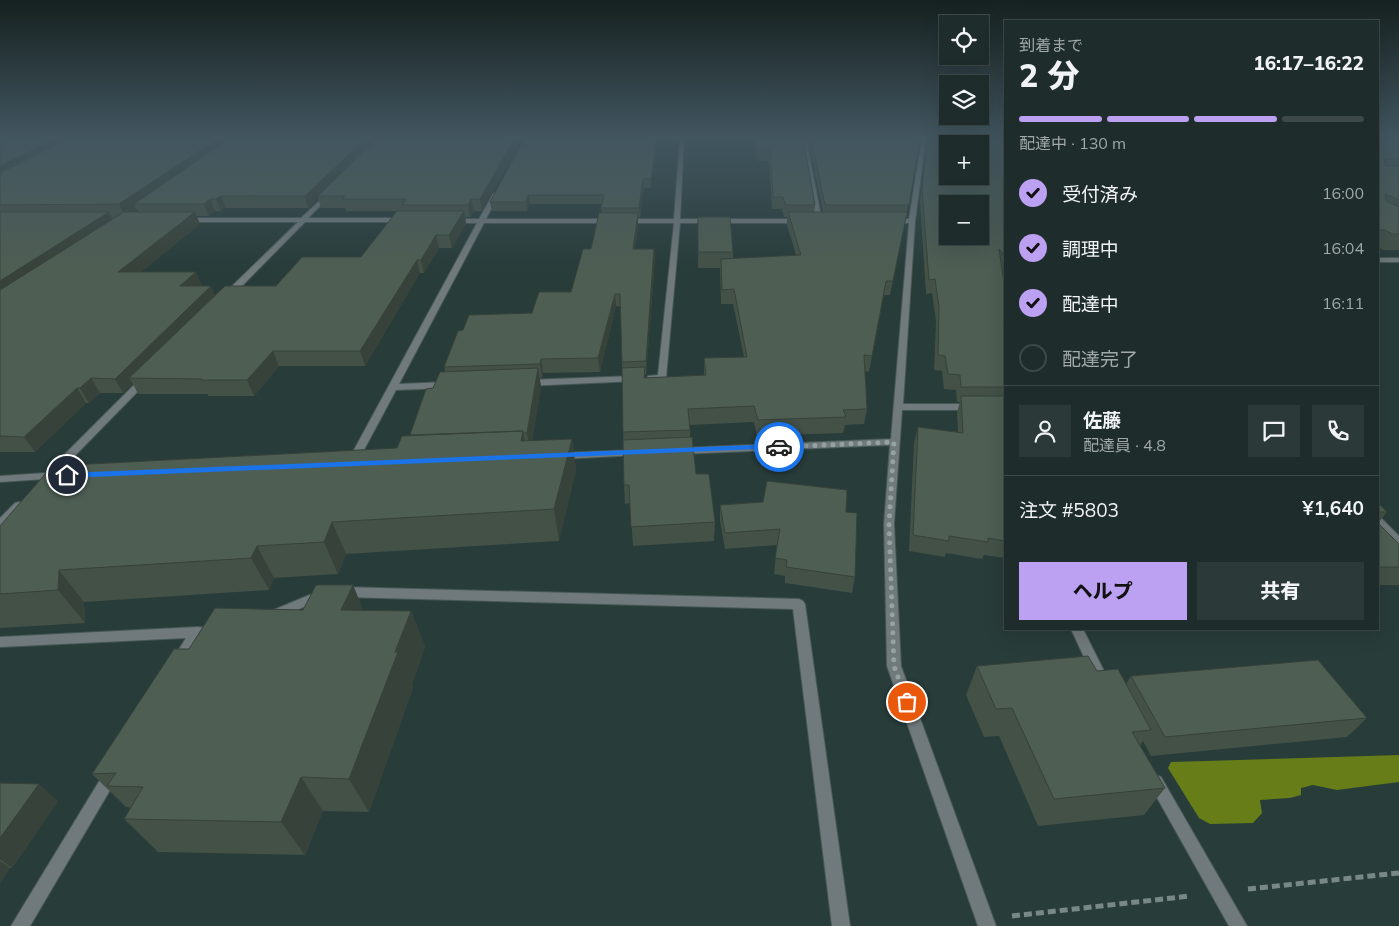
<!DOCTYPE html>
<html lang="ja">
<meta charset="utf-8">
<style>
body{margin:0;font-family:Mulish,"Noto Sans JP",sans-serif;background:#2b3938;color:#f1f3f6;height:100vh;display:flex;flex-direction:column;font-size:19px;white-space:nowrap}
*{box-sizing:border-box;margin:0}
p{font-size:16px;color:#a1a8a9}
.icon{flex:none;width:28px;height:28px;fill:none;stroke:currentColor;stroke-width:2;stroke-linecap:round;stroke-linejoin:round}
.map{position:relative;flex:1;overflow:hidden}
.sheet{position:absolute;left:1004px;top:20px;width:375px;height:610px;display:flex;flex-direction:column;background:#1e2d2c;border-radius:0px;box-shadow:0 5px 20px #0002,0 0 0 1px #3c4948}
.sheet>*{flex:none}
.controls{position:absolute;left:939px;top:15px;display:grid;gap:10px}
.controls a{display:grid;place-items:center;width:50px;height:50px;border-radius:0px;background:#1e2d2c;box-shadow:0 5px 20px #0002,0 0 0 1px #3c4948;font-size:25px}
.pin{position:absolute;display:grid;place-items:center;width:42px;height:42px;color:#fff;margin:-21px;border:2px solid #fff;border-radius:50%;box-shadow:0 1px 5px #0007}
.courier{position:absolute;display:grid;place-items:center;width:50px;height:50px;margin:-25px;border:4px solid #1a73e8;border-radius:50%;background:#fff;color:#222;box-shadow:0 1px 6px #0007}
.head em{font-style:normal;font-weight:800}
.head div{display:flex;flex-direction:column-reverse}
.head{display:flex;align-items:center;justify-content:space-between;height:85px;padding:0 15px}
h1{font-size:32px;font-weight:800;line-height:38px}
.bar{display:grid;grid-template-columns:repeat(4,1fr);gap:8px 5px;align-content:center;height:60px;padding:0 15px}
.bar i{height:6px;border-radius:4px;background:#3c4948}
.bar .current{background:#bca0f2}
.bar p{grid-column:span 4}
.line{display:flex;align-items:center;gap:12px;padding:0 15px;border-top:1px solid #3c4948}
.line div{flex:1}
.round{display:grid;place-items:center;flex:none;width:52px;height:52px;border-radius:0px;background:#2b3938}
ol{padding:0 15px;list-style:none}
li{display:flex;align-items:center;gap:15px;height:55px}
li p{margin-inline-start:auto}
li .icon{padding:5px;border-radius:50%;background:#bca0f2;color:#111;stroke-width:4}
li:last-child{color:#a1a8a9}
li i{width:28px;height:28px;border:2px solid #3c4948;border-radius:50%}
.primary-button{display:flex;gap:10px;margin-top:auto;padding:10px 15px}
.primary-button a{flex:1;height:58px;border-radius:0px;background:#bca0f2;color:#111;font-size:20px;font-weight:800;line-height:58px;text-align:center}
.primary-button a+a{background:#2b3938;color:#f1f3f6}
.map>svg:first-child{display:block}
.forest{fill:#667d18}
.lines{fill:none;stroke-linecap:round;stroke-linejoin:round}
.service-casing{stroke:#465856;stroke-width:2}
.minor-casing{stroke:#465856;stroke-width:2}
.path{stroke:#788886;stroke-width:5;stroke-dasharray:8 4;stroke-linecap:butt}
.service{fill:#70797b;fill-rule:evenodd}
.minor{fill:#70797b;fill-rule:evenodd}
.wall{fill:#435147;fill-rule:evenodd}
.shaded-wall{fill:#37423a}
.building{fill:#4e5e53;stroke:#37423a;fill-rule:evenodd}
.route{fill:#1a73e8}
.done{stroke:#94a2a1;stroke-width:5;stroke-dasharray:0 9}
</style>
<div class="map">
<svg width="1399" height="926" viewBox="0 0 1399 926">
<rect width="100%" height="100%" fill="#283c3a"/>
<path class="forest" d="M1399,755V782L1337,790L1313,785L1301,788V795L1290,798L1260,800L1262,813L1253,823L1210,824L1199,818L1168,768L1171,762Z"/>
<g class="lines">
<g class="service-casing">
<path id="service" d="M343,587L799,599L803,601L805,604L850,926H832L793,609L343,597L339,595L337,592L339,589Z
M319,591L323,593L325,596L323,599L275,619L271,617L269,614L271,611Z
M197,627L215,628L217,632L215,636L200,638L185,663L180,664L175,663L173,659L186,638L0,647V637Z
M111,768L116,770L118,775L116,780L30,926H11L106,770Z"/>
</g>
<g class="minor-casing">
<path id="minor" d="M680,138H684L680,219H801L804,221L801,223H680L666,378C662,382 651,382 647,378L648,376L658,375L674,223H625L622,221L625,219H674Z
M802,138H806L822,221L819,223L816,221Z
M922,138H926L915,221L903,404H971L976,407L971,410H902L894,524L901,666L996,926H978L887,666L884,524L890,445L680,454L675,451L680,448L891,439L909,223H893L890,221L893,219H909Z
M329,192L331,193V195L308,218H403L406,220L403,222H305L231,297H228L224,295L225,293L298,222H185L182,220L185,218H301Z
M496,192L499,194L486,219H611L614,221L611,223H484L399,384L447,382L451,385L447,388L396,390L358,461L357,463H349L348,461L477,223H453L450,221L453,219H479L493,194Z
M1378,258H1399V262H1378Z
M634,376L638,379L637,381L526,386L522,383L526,380Z
M144,377L147,378L148,380L147,382L58,473L61,476L60,478L0,482V476L46,473L141,378Z
M636,450L641,453L639,455L561,459L556,456L561,453Z
M19,502L23,503L24,506L23,509L4,528L0,529V518L15,503Z
M1378,518L1382,519L1399,536V547L1395,546L1378,528Z
M1071,629H1083L1110,683L1108,687L1103,689L1098,687Z
M1156,775L1161,777L1247,926H1229L1151,787L1149,782L1151,777Z"/>
</g>
<path class="path" d="M1248,889L1399,873
M1012,916L1190,896"/>
<use href="#service" class="service"/>
<use href="#minor" class="minor"/>
</g>
<path class="wall" d="M0,138L521,139L482,211H474L470,217H465L466,224L452,248H439L424,273H420L365,366H279L254,396H208V394H138L133,384L123,393H100L89,403H86L35,452H0ZM318,198L321,208H345L346,211H397L361,257L276,286L215,295L202,286L141,272L200,224L196,216H209L215,211H221L226,208H308ZM136,209L138,212H132Z
M525,138H658L651,188H644L640,217H638V225L635,249H654L655,260L646,374L645,375V378L704,375V358L744,357L733,304H721L720,268H698V217L733,252V259L796,255L787,225V217H784L782,209H772L769,161H757L754,138H803L815,205L814,212H823L808,138H920L906,217L890,295H884L869,372L865,371L867,409L864,424L845,425L843,433L757,436L754,422L690,425V437L696,474L715,522L714,541L633,546L630,503L625,504L624,485L621,307L616,306L600,372L543,373L542,378H539L541,386L532,441L572,439L576,470L559,541L346,554L338,574L274,578L269,590L84,602L85,623L0,628V526L397,448L410,436L433,388L445,371L444,367L463,330L532,313L571,292L591,249L602,213L601,208L602,204H530L527,211H492L490,202Z
M928,138H1005V275L1002,272L1005,290V558L984,555L982,559L946,553L945,557L909,551L914,443L918,427L958,432L957,412L960,402H957L956,390L944,389L942,371L934,370L936,321L932,293L926,294L920,201Z
M1378,138H1399V250H1383L1378,247Z
M1378,503L1387,512L1378,523L1399,544V585H1378Z
M720,505L846,512L855,577L852,593L785,583V576L774,574L777,545L725,549L720,520Z
M364,611H411L425,647L412,684L413,688L369,812L323,811L305,855L158,852L124,819L130,809L129,807H126L92,774L189,649Z
M977,666L1097,671L1126,684L1131,676L1367,718L1347,737L1151,756L1143,741L1140,746L1165,788L1144,815L1038,826L999,736L984,737L966,695Z
M0,783L58,801L12,868H10L0,883Z"/>
<path class="shaded-wall" d="M57,138H82L0,181V166Z
M219,138H238L134,204L136,209L125,216L119,204Z
M366,138H379L318,196V198L308,208L305,196Z
M515,138H521V139L482,211L480,199Z
M657,138H658L651,188V179Z
M643,179L644,188L640,217L639,208Z
M528,195L530,204L527,211L526,202Z
M221,196L226,208L221,211L216,199Z
M210,199L215,211L209,216L204,204Z
M471,199L474,211L470,217L468,205Z
M464,211L466,224L452,248L449,235Z
M109,212L115,224L0,301V281Z
M195,212L200,224L125,285L118,272Z
M638,213V225L633,260V249Z
M436,235L439,248L424,273L421,260Z
M654,249L655,260L646,374V361Z
M417,260L420,273L365,366L360,351Z
M196,272L202,286L187,300L180,286Z
M211,286L217,300L129,378L133,384L123,393L115,379Z
M615,294L616,306L600,372L598,358Z
M273,351L279,366L254,396L247,380Z
M541,359L543,373L542,378L540,364Z
M538,368L541,386L530,452L527,433Z
M91,378L100,393L89,403L80,388Z
M77,388L86,403L35,452L24,437Z
M523,431L529,462L521,441Z
M572,439L576,470L559,541L554,509Z
M332,522L346,554L338,574L324,542Z
M257,546L274,578L269,590L251,558Z
M59,570L84,602L85,623L58,590Z
M353,585L368,621L341,610Z
M411,611L425,647L412,684L413,688L369,812L349,779L395,652Z
M301,777L323,811L305,855L281,822Z
M39,784L58,801L12,868L0,859V838Z
M0,861L10,868L0,883Z"/>
<path class="building" d="M0,138H57L0,166Z
M69,138H219L119,204L0,205V173Z
M230,138H366L305,196H221L216,199H210L204,204H134Z
M377,138H515L480,199H471L468,205H402L406,199H342L345,196H318Z
M525,138H657L651,179H643L639,208H601L604,195H528L526,202H490Z
M756,138H803L815,205H785L783,197H773L770,150H757Z
M811,138H920L909,205H825Z
M928,138H1005V257L999,249L1005,290V325L1003,324L1005,333V387H961L960,375L948,374L945,356L938,355L939,307L935,279L929,280L922,189ZM948,144H980V176H948ZM948,204H980V236H948Z
M1378,138H1399V159H1386L1384,160L1386,166H1399V200L1385,194L1386,201L1399,207V234H1392L1385,230H1378Z
M397,211H464L449,235H436L421,260H417L360,351H273L247,380H201L202,379L129,378L225,286H276L302,257H361Z
M0,212H109L0,281Z
M124,212H195L118,272H196L180,286H211L115,379L91,378L80,388H77L24,437L0,436V290Z
M788,212H907L893,281H886L872,356L864,355L867,409L843,410L846,417L758,420L754,406L688,409L690,430L623,432L622,368L645,367L644,378L706,375L704,358L747,357L734,289L722,290L721,259L801,255Z
M599,213H638L633,249H654L646,361L622,362L620,294H615L598,358L541,359L540,364L444,367L458,331L463,330L469,315L532,313L539,292H571L583,249H591Z
M698,217H730L733,252H698Z
M538,368L527,433H523V431L410,435L426,389L433,388L440,372Z
M961,396H1005V541L988,538V542L949,536V541L913,535L918,427L963,433Z
M523,431L521,441L572,439L554,509L332,522L324,542L257,546L251,558L59,570L58,590L0,594V526L52,466L397,448L402,436Z
M692,437L696,474H709L715,522L631,527L629,485H624L623,440Z
M767,481L847,490L846,512L857,513L855,577L786,567L787,560L775,558L780,529L725,533L720,505L763,502Z
M1378,503L1387,512H1378Z
M1378,523L1399,544V567H1378Z
M316,585H353L341,610L411,611L395,652H398L349,779L301,777L281,822L124,819L143,787L107,786L116,773L92,774L174,649H189L215,608L303,610Z
M1088,656L1097,671L1118,669L1151,730L1132,732L1165,788L1054,799L1012,708L996,709L977,666Z
M1318,660L1367,718L1165,737L1131,676Z
M0,783L39,784L0,838Z"/>
<linearGradient id="sky" x2="0" y2="1"><stop stop-color="#162120"/><stop offset="0.51" stop-color="#425660"/><stop offset="1" stop-color="#425660" stop-opacity="0"/></linearGradient>
<rect width="1399" height="268" fill="url(#sky)"/>
<path class="route" d="M779,444L782,445V448L67,478L63,475L67,473Z"/>
<g class="lines">
<path class="done" d="M779,447L894,442L889,524L894,666L907,702"/>
</g>
</svg>
<div class="controls">
<a><svg class="icon" aria-label="locate" viewBox="0 0 24 24"><circle cx="12" cy="12" r="6"/><path d="M12 2v4M12 18v4M2 12h4M18 12h4"/></svg></a>
<a><svg class="icon" aria-label="layers" viewBox="0 0 24 24"><path d="M12 4l9 5-9 5-9-5zM3 14l9 5 9-5"/></svg></a>
<a>+</a>
<a>−</a>
</div>
<div class="pin" style="left:907px;top:702px;background:#ea580c"><svg class="icon" aria-label="bag" viewBox="0 0 24 24"><path d="M5 8h14l-1 12H6zM9 8a3 3 0 0 1 6 0"/></svg></div>
<div class="pin" style="left:67px;top:475px;background:#1f2937"><svg class="icon" aria-label="home" viewBox="0 0 24 24"><path d="M3 11l9-7 9 7M6 9v11h12V9"/></svg></div>
<div class="courier" style="left:779px;top:447px"><svg class="icon" aria-label="car" viewBox="0 0 24 24"><path d="M5 17H2v-5l4-1 3-4h7l3 4 3 1v5h-3M9 17h6M6 11h13"/><circle cx="7" cy="17" r="2"/><circle cx="17" cy="17" r="2"/></svg></div>
<section class="sheet">
<div class="head"><div><h1>2 分</h1><p>到着まで</p></div><em>16:17–16:22</em></div>
<div class="bar"><i class="current"></i><i class="current"></i><i class="current"></i><i></i><p>配達中 · 130 m</p></div>
<ol>
<li><svg class="icon" aria-label="check" viewBox="0 0 24 24"><path d="M5 12l5 5 9-10"/></svg>受付済み<p>16:00</p></li>
<li><svg class="icon" aria-label="check" viewBox="0 0 24 24"><path d="M5 12l5 5 9-10"/></svg>調理中<p>16:04</p></li>
<li><svg class="icon" aria-label="check" viewBox="0 0 24 24"><path d="M5 12l5 5 9-10"/></svg>配達中<p>16:11</p></li>
<li><i></i>配達完了</li>
</ol>
<div class="line" style="height:90px"><a class="round"><svg class="icon" aria-label="person" viewBox="0 0 24 24"><circle cx="12" cy="8" r="4"/><path d="M4 21q1-7 8-7t8 7"/></svg></a><div><b>佐藤</b><p>配達員 · 4.8</p></div><a class="round"><svg class="icon" aria-label="chat" viewBox="0 0 24 24"><path d="M4 5h16v11H9l-5 4z"/></svg></a><a class="round"><svg class="icon" aria-label="phone" viewBox="0 0 24 24"><path d="M5 4h4l2 5-3 2q2 4 5 5l2-3 5 2v4C11 20 4 13 5 4z"/></svg></a></div>
<div class="line" style="height:65px"><div>注文 #5803</div><b>¥1,640</b></div>
<div class="primary-button"><a>ヘルプ</a><a>共有</a></div>
</section>
</div>
